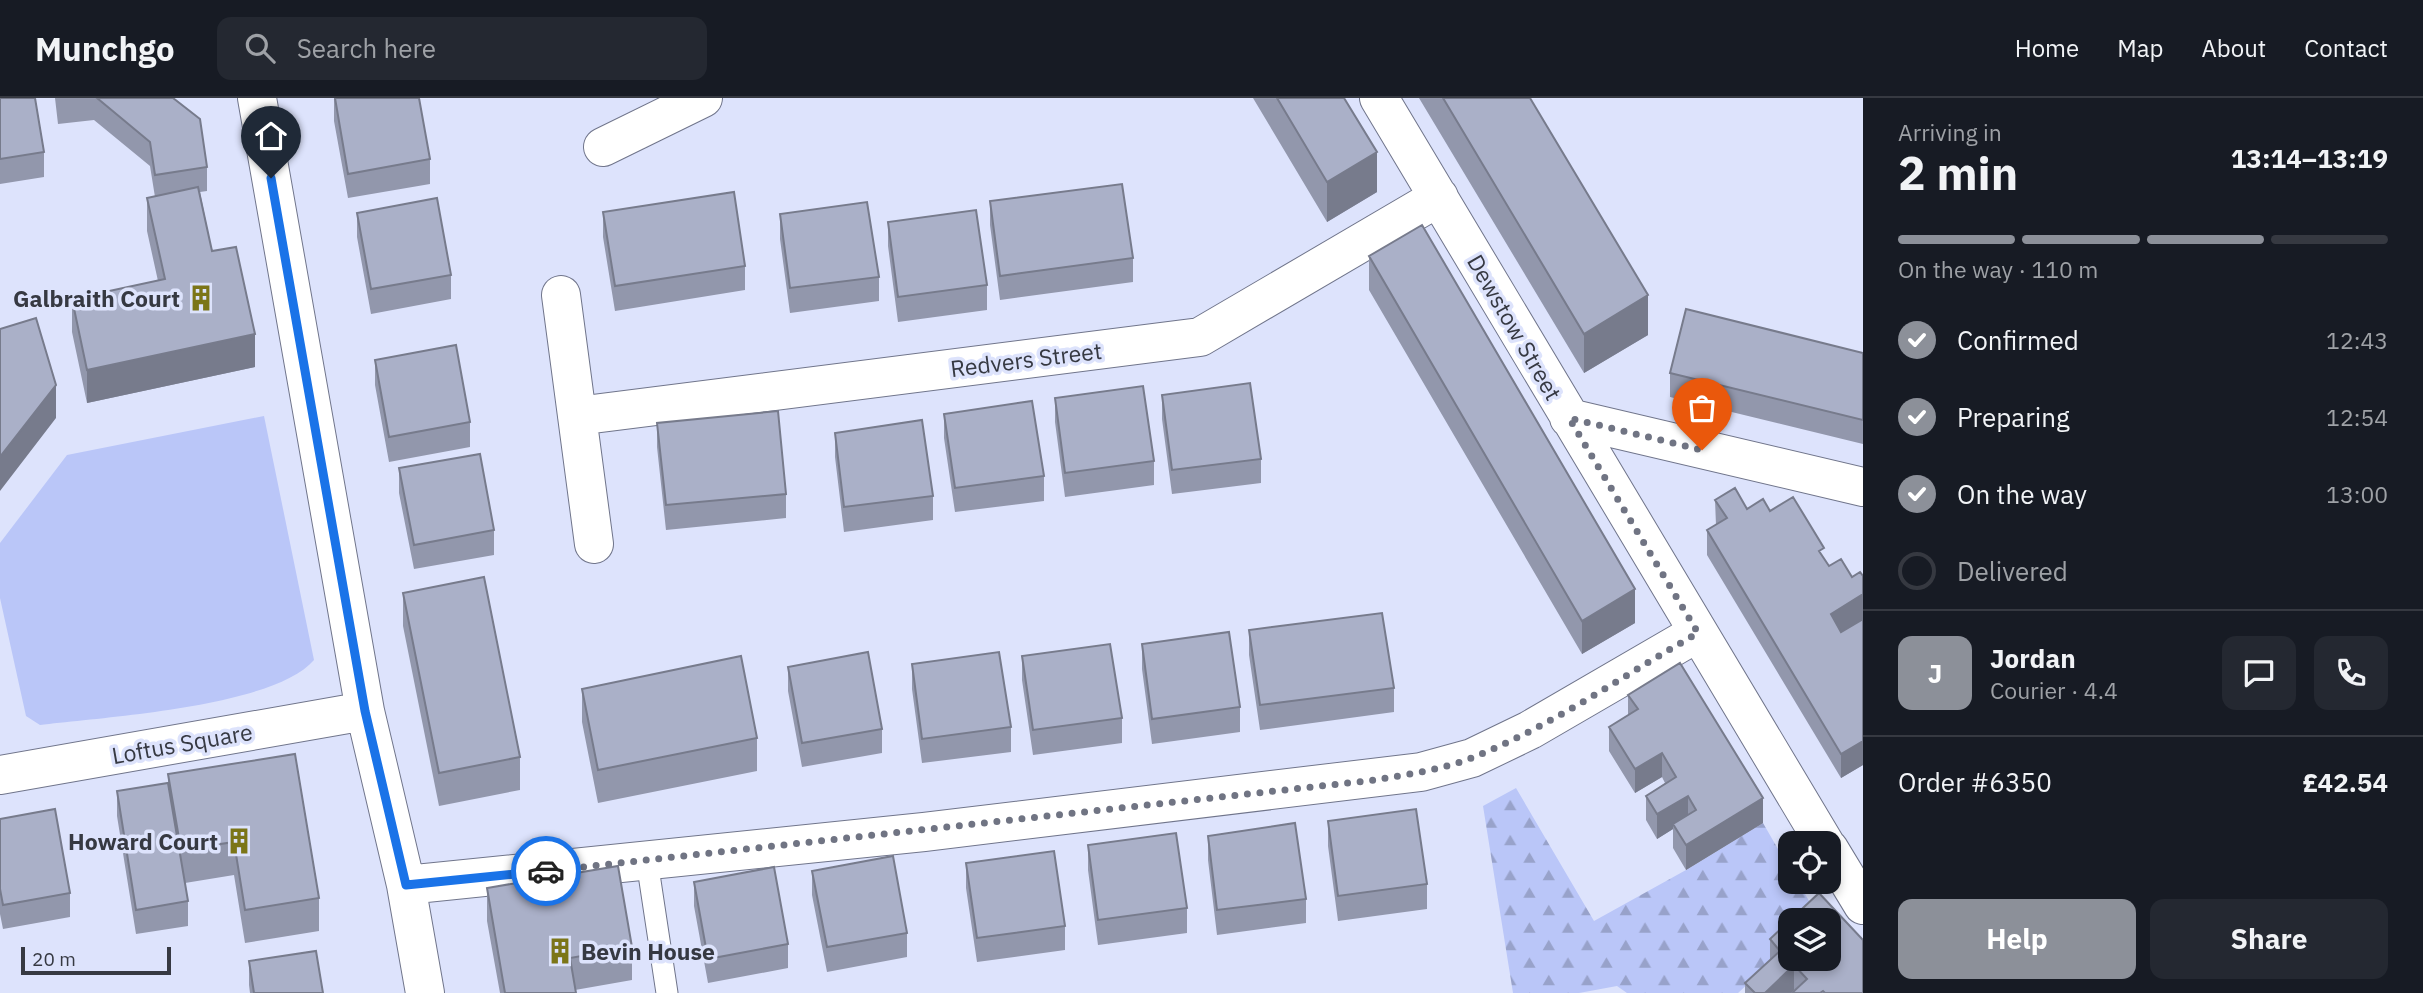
<!DOCTYPE html>
<meta charset="utf-8">
<style>
body{margin:0;font-family:"IBM Plex Sans",sans-serif;background:#242831;color:#f1f3f6;height:100vh;display:flex;flex-direction:column;font-size:26px;white-space:nowrap}
*{box-sizing:border-box;margin:0}
p{font-size:23px;color:#9ea1a6}
.icon{flex:none;width:38px;height:38px;fill:none;stroke:currentColor;stroke-width:2;stroke-linecap:round;stroke-linejoin:round}
.map{position:relative;flex:1;overflow:hidden}
.panel{display:flex;flex-direction:column;background:#171b24;width:560px}
.panel>*{flex:none}
.tools{position:absolute;left:1778px;top:733px;display:grid;gap:14px}
.tools a{display:grid;place-items:center;width:63px;height:63px;border-radius:14px;background:#171b24;box-shadow:0 4px 10px #0003;font-size:35px}
.scale{position:absolute;left:21px;bottom:18px;width:150px;box-sizing:border-box;padding-left:7px;border:4px solid #363942;border-top:0;font-size:19px;line-height:24px;white-space:nowrap;color:#363942;-webkit-text-stroke:5px #dde3fc;paint-order:stroke}
.pin{position:absolute;display:grid;place-items:center;width:60px;height:60px;color:#fff;margin:-72px -30px;border-radius:50% 50% 50% 0;rotate:-45deg;box-shadow:0 0 7px #0007}
.pin .icon{rotate:45deg}
.courier{position:absolute;display:grid;place-items:center;width:70px;height:70px;margin:-35px;border:5px solid #1a73e8;border-radius:50%;background:#fff;color:#222;box-shadow:0 2px 9px #0007}
.headline em{font-style:normal;font-weight:800}
.headline div{display:flex;flex-direction:column-reverse}
.headline{display:flex;align-items:center;justify-content:space-between;height:119px;padding:0 35px}
h1{font-size:46px;font-weight:800;line-height:52px}
.bar{display:grid;grid-template-columns:repeat(4,1fr);gap:10px 7px;align-content:center;height:84px;padding:0 35px}
.bar i{height:9px;border-radius:5px;background:#363941}
.bar .active{background:#8c9099}
.bar p{grid-column:span 4}
.line{display:flex;align-items:center;gap:18px;padding:0 35px;border-top:2px solid #363941}
.line div{flex:1}
.round{display:grid;place-items:center;flex:none;width:74px;height:74px;border-radius:14px;background:#242831}
ol{padding:0 35px;list-style:none}
li{display:flex;align-items:center;gap:21px;height:77px}
li p{margin-inline-start:auto}
li .icon{padding:7px;border-radius:50%;background:#8c9099;color:#fff;stroke-width:4}
li:last-child{color:#9ea1a6}
li i{width:38px;height:38px;border:4px solid #363941;border-radius:50%}
.primary-button{display:flex;gap:14px;margin-top:auto;padding:14px 35px}
.primary-button a{flex:1;height:80px;border-radius:14px;background:#8c9099;color:#fff;font-size:28px;font-weight:800;line-height:80px;text-align:center}
.primary-button a+a{background:#242831;color:#f1f3f6}
header{display:flex;align-items:center;gap:42px;box-sizing:border-box;height:98px;padding:0 35px;background:#171b24;border-bottom:2px solid #363941}
header strong{font-size:33px}
nav{display:flex;gap:38px;margin-inline-start:auto;font-size:24px}
.search{width:490px;height:63px;background:#242831;display:flex;align-items:center;gap:18px;box-sizing:border-box;padding:0 24px;border-radius:14px;color:#9ea1a6;font-size:26px}
main{display:flex;flex:1;min-height:0}
.map>svg:first-child{display:block}
.green{fill:#bac6f8}
.forest{fill:url(#forest-firs)}
.lines{fill:none;stroke-linecap:round;stroke-linejoin:round}
.lane-casing{stroke:#70758b;stroke-width:23}
.street-casing{stroke:#70758b;stroke-width:40}
.lane{stroke:#fff;stroke-width:21}
.street{stroke:#fff;stroke-width:38}
.wall{fill:#9297ac}
.shaded-wall{fill:#777b8c}
.building{fill:#aab0c8;stroke:#777b8c;stroke-width:2;fill-rule:evenodd}
.done{stroke:#707483;stroke-width:7;stroke-dasharray:0 12.6}
.route{stroke:#1a73e8;stroke-width:9}
.labels{text-anchor:middle;dominant-baseline:central;stroke-width:7;stroke-linejoin:round;paint-order:stroke}
.poi-label{font-size:23px;font-weight:bold;fill:#363942;stroke:#dde3fc;text-anchor:end}
.street-label{font-size:23px;fill:#363942;stroke:#dde3fc}
</style>
<header>
<strong>Munchgo</strong>
<div class="search"><svg class="icon" aria-label="search" viewBox="0 0 24 24"><circle cx="10" cy="10" r="6"/><path d="M15 15l6 6"/></svg>Search here</div>
<nav><a>Home</a><a>Map</a><a>About</a><a>Contact</a></nav>
</header>
<main>
<div class="map">
<svg width="1863" height="895" viewBox="0 0 1863 895">
<defs>
<pattern id="forest-firs" width="22" height="20" patternUnits="userSpaceOnUse" patternTransform="scale(1.75)"><rect width="22" height="20" fill="#bac6f8"/><path d="M5 1l3.5 6h-7zM16 11l3.5 6h-7z" fill="#98a2ca"/></pattern>
</defs>
<rect width="100%" height="100%" fill="#dde3fc"/>
<path class="green" d="M264,318L314,562C274,609 104,619 40,627L26,618L0,500V445L67,357Z"/>
<path class="forest" d="M1516,690L1594,823L1686,772L1763,725L1790,772V784H1798L1819,820L1790,822V847L1738,895H1627L1617,888L1579,895H1513L1483,708Z"/>
<g class="lines">
<g class="lane-casing">
<path id="lane" d="M647,763L667,895"/>
</g>
<g class="street-casing">
<path id="street" d="M257,0L365,613L406,787L425,895
M1379,0L1825,746
M603,49L703,0
M561,197L594,446
M577,318L1200,239L1439,99
M1569,320L1863,389
M0,677L365,613
M1829,751L1863,807
M406,787L924,734L1421,674L1472,660L1530,632L1697,535"/>
</g>
<use href="#lane" class="lane"/>
<use href="#street" class="street"/>
</g>
<path class="wall" d="M0,0L44,54V79L0,86Z
M55,0H173L207,69V93L200,94L212,153L255,269L87,305L72,234V201L158,183L147,133V100L155,99L150,68L94,22L58,26Z
M334,0L430,61V86L348,100L334,23Z
M1253,0H1344L1377,94L1327,124Z
M1419,0H1530L1648,237L1584,275Z
M990,103L1133,160V184L1000,202L990,127Z
M603,114L745,168V192L615,213L603,139Z
M357,115L451,177V201L371,216L357,139Z
M780,116L879,179V203L790,215L780,141Z
M888,124L987,187V212L898,224L888,148Z
M1369,158L1635,525L1582,556L1369,192Z
M1863,255V346L1670,299V275Z
M375,262L470,324V349L389,364L375,287Z
M1162,297L1261,361V385L1172,396L1162,321Z
M1055,300L1154,363V387L1065,399L1055,324Z
M944,316L1044,378V403L955,414L944,340Z
M657,325L786,396V420L666,432L657,349Z
M835,335L933,398V422L844,434L835,359Z
M399,370L494,432V457L414,471L399,395Z
M1715,402L1747,411L1770,413L1824,460L1829,468L1852,479L1863,478V667L1841,680L1707,457V432L1716,427Z
M403,495L520,659V692L439,708L403,528Z
M1249,532L1394,590V614L1260,632L1249,557Z
M1142,546L1240,609V634L1152,646L1142,571Z
M1022,558L1122,620V645L1033,657L1022,582Z
M912,566L1011,629V654L922,665L912,591Z
M788,569L882,631V655L802,669L788,593Z
M582,591L757,640V673L598,705L582,624Z
M1628,597L1763,725L1686,772L1673,750V731L1657,741L1646,722V698L1665,685L1662,679L1635,695L1609,653V629L1628,617Z
M168,676L319,800V833L245,845L234,777L185,785L188,803V828L136,836L117,718V693L168,685Z
M0,721L70,795V819L3,831L0,816Z
M1328,723L1427,786V811L1338,823L1328,748Z
M1208,738L1306,801V825L1217,837L1208,762Z
M1088,747L1187,810V835L1098,847L1088,772Z
M966,765L1065,828V852L977,864L966,790Z
M812,773L907,835V859L827,874L812,797Z
M694,784L788,846V870L708,885L694,808Z
M487,790L632,849V882L575,892L576,895H500L487,823Z
M1770,841L1863,895H1792L1794,892L1791,895H1745V885L1770,862Z
M249,863L323,895H250L249,887Z"/>
<path class="shaded-wall" d="M1377,54V94L1327,124V84Z
M1648,197V237L1584,275V236Z
M255,236V269L87,305V272Z
M56,287V320L0,393V359Z
M1635,491V525L1582,556V523Z
M1863,496V521L1831,540V516Z
M1863,643V667L1841,680V656Z
M1662,655V679L1635,695V671Z
M1688,698V722L1673,726V731L1657,741V716Z
M1763,700V725L1686,772V747Z
M1794,867V892L1791,895H1765Z"/>
<path class="building" d="M0,0H35L44,54L0,61Z
M97,0H173L200,21L207,69L155,77L150,44Z
M335,0H419L430,61L348,76Z
M1277,0H1344L1377,54L1327,84Z
M1443,0H1530L1648,197L1584,236Z
M1122,86L1133,160L1000,178L990,103Z
M198,89L212,153L236,149L255,236L87,272L72,201L165,181L147,100Z
M734,94L745,168L615,188L603,114Z
M437,100L451,177L371,191L357,115Z
M867,104L879,179L790,190L780,116Z
M976,112L987,187L898,199L888,124Z
M1422,127L1635,491L1582,523L1369,158Z
M1686,211L1863,255V322L1670,275Z
M36,220L56,287L0,359V231Z
M456,247L470,324L389,339L375,262Z
M1250,285L1261,361L1172,372L1162,297Z
M1143,288L1154,363L1065,375L1055,300Z
M1032,303L1044,378L955,390L944,316Z
M778,313L786,396L666,407L657,325Z
M922,322L933,398L844,409L835,335Z
M480,356L494,432L414,447L399,370Z
M1735,390L1747,411L1763,401L1770,413L1793,399L1824,450L1819,453L1829,468L1841,461L1852,479L1860,474L1863,478V496L1831,516L1841,534L1863,521V643L1841,656L1707,432L1727,420L1715,402Z
M484,479L520,659L439,675L403,495Z
M1382,515L1394,590L1260,607L1249,532Z
M1229,534L1240,609L1152,621L1142,546Z
M1110,546L1122,620L1033,632L1022,558Z
M868,554L882,631L802,645L788,569Z
M999,554L1011,629L922,641L912,566Z
M741,558L757,640L598,672L582,591Z
M1680,565L1763,700L1686,747L1673,726L1696,712L1688,698L1657,716L1646,698L1676,679L1662,655L1635,671L1609,629L1638,611L1628,597Z
M295,656L319,800L245,812L234,744L181,752L168,676Z
M168,685L188,803L136,812L117,693Z
M55,711L70,795L3,807L0,791V721Z
M1416,711L1427,786L1338,798L1328,723Z
M1295,725L1306,801L1217,812L1208,738Z
M1176,735L1187,810L1098,822L1088,747Z
M1054,753L1065,828L977,840L966,765Z
M893,758L907,835L827,849L812,773Z
M618,768L632,849L570,860L576,895H505L487,790Z
M774,769L788,846L708,861L694,784Z
M1819,795L1863,842V895H1825L1823,893L1820,895H1792L1807,881L1794,867L1765,895H1755L1745,885L1780,853L1770,841ZM1790,822H1829V861H1790Z
M316,853L323,895H254L249,863Z"/>
<g class="lines">
<path class="done" d="M546,773L1375,682C1408,676 1443,672 1474,659C1552,628 1624,577 1698,535L1569,320L1702,352"/>
<path class="route" d="M271,80L365,613L406,787L546,773"/>
</g>
<defs>
<g id="building-bare" transform="scale(2.1)"><path d="M-4-6H4V6H1V3H-1V6H-4ZM-2.5-4.3h1.7v1.8h-1.7ZM.8-4.3h1.7v1.8H.8ZM-2.5-1h1.7V.8h-1.7ZM.8-1h1.7V.8H.8Z" fill="#7b7518" stroke="#dde3fc" stroke-width="2.5" paint-order="stroke"/></g>
</defs>
<g fill-rule="evenodd">
<use href="#building-bare" x="201" y="200"/>
<use href="#building-bare" x="239" y="743"/>
<use href="#building-bare" x="560" y="853"/>
</g>
<g class="labels">
<g class="poi-label">
<text x="180" y="200">Galbraith Court</text>
<text x="218" y="743">Howard Court</text>
<text x="581" y="853" text-anchor="start">Bevin House</text>
</g>
<g class="street-label">
<text transform="translate(1515 229) rotate(60)">Dewstow Street</text>
<text transform="translate(1026 261) rotate(-7)">Redvers Street</text>
<text transform="translate(182 645) rotate(-10)">Loftus Square</text>
</g>
</g>
</svg>
<div class="tools">
<a><svg class="icon" aria-label="locate" viewBox="0 0 24 24"><circle cx="12" cy="12" r="6"/><path d="M12 2v4M12 18v4M2 12h4M18 12h4"/></svg></a>
<a><svg class="icon" aria-label="layers" viewBox="0 0 24 24"><path d="M12 4l9 5-9 5-9-5zM3 14l9 5 9-5"/></svg></a>
</div>
<div class="scale">20 m</div>
<div class="pin" style="left:1702px;top:352px;background:#ea580c"><svg class="icon" aria-label="bag" viewBox="0 0 24 24"><path d="M5 8h14l-1 12H6zM9 8a3 3 0 0 1 6 0"/></svg></div>
<div class="pin" style="left:271px;top:80px;background:#1f2937"><svg class="icon" aria-label="home" viewBox="0 0 24 24"><path d="M3 11l9-7 9 7M6 9v11h12V9"/></svg></div>
<div class="courier" style="left:546px;top:773px"><svg class="icon" aria-label="car" viewBox="0 0 24 24"><path d="M5 17H2v-5l4-1 3-4h7l3 4 3 1v5h-3M9 17h6M6 11h13"/><circle cx="7" cy="17" r="2"/><circle cx="17" cy="17" r="2"/></svg></div>
</div>
<section class="panel">
<div class="headline"><div><h1>2 min</h1><p>Arriving in</p></div><em>13:14–13:19</em></div>
<div class="bar"><i class="active"></i><i class="active"></i><i class="active"></i><i></i><p>On the way · 110 m</p></div>
<ol>
<li><svg class="icon" aria-label="check" viewBox="0 0 24 24"><path d="M5 12l5 5 9-10"/></svg>Confirmed<p>12:43</p></li>
<li><svg class="icon" aria-label="check" viewBox="0 0 24 24"><path d="M5 12l5 5 9-10"/></svg>Preparing<p>12:54</p></li>
<li><svg class="icon" aria-label="check" viewBox="0 0 24 24"><path d="M5 12l5 5 9-10"/></svg>On the way<p>13:00</p></li>
<li><i></i>Delivered</li>
</ol>
<div class="line" style="height:126px"><b class="round" style="background:#8c9099;color:#fff">J</b><div><b>Jordan</b><p>Courier · 4.4</p></div><a class="round"><svg class="icon" aria-label="chat" viewBox="0 0 24 24"><path d="M4 5h16v11H9l-5 4z"/></svg></a><a class="round"><svg class="icon" aria-label="phone" viewBox="0 0 24 24"><path d="M5 4h4l2 5-3 2q2 4 5 5l2-3 5 2v4C11 20 4 13 5 4z"/></svg></a></div>
<div class="line" style="height:91px"><div>Order #6350</div><b>£42.54</b></div>
<div class="primary-button"><a>Help</a><a>Share</a></div>
</section>
</main>
